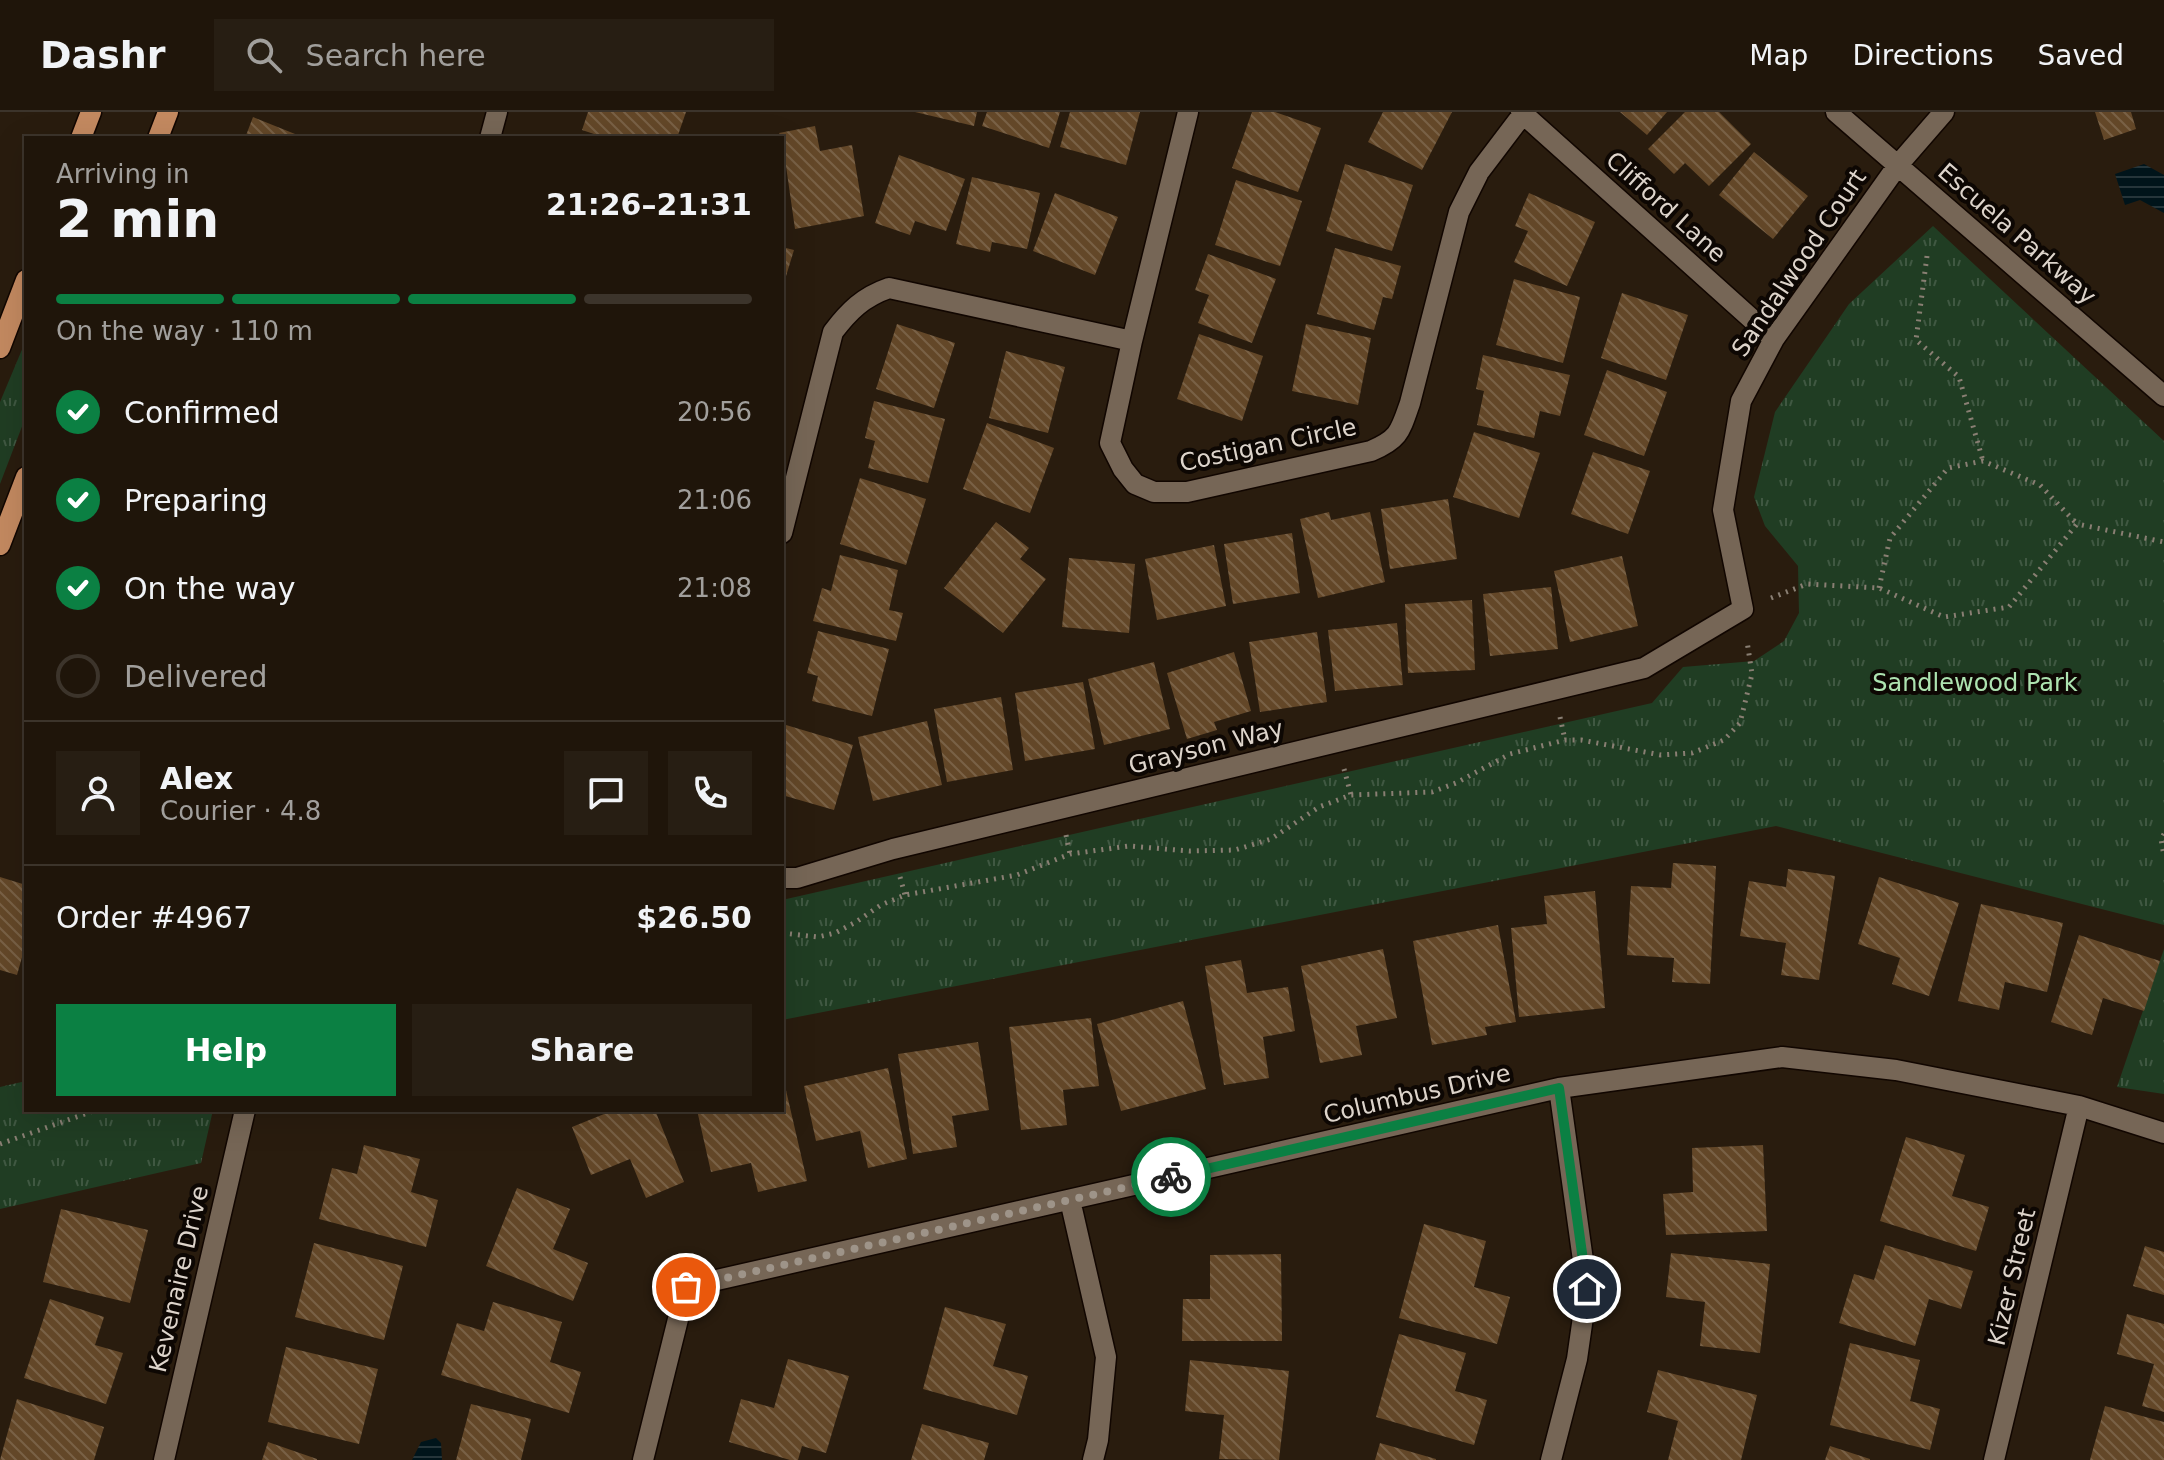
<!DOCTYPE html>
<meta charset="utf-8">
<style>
body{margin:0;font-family:"DejaVu Sans",sans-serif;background:#271e13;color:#f1f3f6;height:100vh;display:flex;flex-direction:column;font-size:30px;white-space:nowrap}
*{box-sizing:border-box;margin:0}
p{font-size:26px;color:#a19f9c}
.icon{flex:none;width:44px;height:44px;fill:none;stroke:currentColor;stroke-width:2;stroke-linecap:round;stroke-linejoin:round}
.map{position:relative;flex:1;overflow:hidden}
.details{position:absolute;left:24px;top:24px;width:760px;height:976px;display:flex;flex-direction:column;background:#1f150a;border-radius:0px;box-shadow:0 8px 32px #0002,0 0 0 2px #3c342b}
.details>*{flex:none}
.pin{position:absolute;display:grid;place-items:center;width:68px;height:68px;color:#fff;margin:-34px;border:4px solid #fff;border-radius:50%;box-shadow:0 2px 8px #0007}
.courier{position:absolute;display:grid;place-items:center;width:80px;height:80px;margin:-40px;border:6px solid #0b8043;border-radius:50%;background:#fff;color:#222;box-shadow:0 2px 10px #0007}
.overview em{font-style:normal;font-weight:600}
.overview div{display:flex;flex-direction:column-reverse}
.overview{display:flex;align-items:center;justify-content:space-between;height:136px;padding:0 32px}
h1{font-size:52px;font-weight:600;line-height:60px}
.bar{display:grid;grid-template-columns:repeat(4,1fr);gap:12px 8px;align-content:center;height:96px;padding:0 32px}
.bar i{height:10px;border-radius:6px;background:#3c342b}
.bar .current{background:#0b8043}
.bar p{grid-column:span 4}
.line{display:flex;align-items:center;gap:20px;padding:0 32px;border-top:2px solid #3c342b}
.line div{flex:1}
.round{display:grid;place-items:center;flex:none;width:84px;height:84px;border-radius:0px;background:#271e13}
ol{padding:0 32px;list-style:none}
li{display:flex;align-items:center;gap:24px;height:88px}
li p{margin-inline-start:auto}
li .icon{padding:8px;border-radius:50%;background:#0b8043;color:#fff;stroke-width:4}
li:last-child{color:#a19f9c}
li i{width:44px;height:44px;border:4px solid #3c342b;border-radius:50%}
.primary-button{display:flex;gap:16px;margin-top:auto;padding:16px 32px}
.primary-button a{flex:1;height:92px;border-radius:0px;background:#0b8043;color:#fff;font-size:32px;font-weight:600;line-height:92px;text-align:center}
.primary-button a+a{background:#271e13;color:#f1f3f6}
header{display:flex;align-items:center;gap:48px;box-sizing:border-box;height:112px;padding:0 40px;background:#1f150a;border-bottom:2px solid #3c342b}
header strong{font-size:38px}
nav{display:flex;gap:44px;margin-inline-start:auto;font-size:28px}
.search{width:560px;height:72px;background:#271e13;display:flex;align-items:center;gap:20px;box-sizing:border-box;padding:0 28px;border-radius:0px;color:#a19f9c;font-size:30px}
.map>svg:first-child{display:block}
.grass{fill:url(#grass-tufts)}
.water{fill:url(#water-rules)}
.building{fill:url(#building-back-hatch)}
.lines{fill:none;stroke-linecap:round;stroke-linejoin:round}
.minor-casing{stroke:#110600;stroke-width:23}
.major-casing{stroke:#110600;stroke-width:23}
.path{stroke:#897f73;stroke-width:5;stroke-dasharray:2 6;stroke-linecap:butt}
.minor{stroke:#766656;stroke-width:20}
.major{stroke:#c38960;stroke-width:20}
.done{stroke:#9e9489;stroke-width:8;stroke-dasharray:0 14.4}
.route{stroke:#0b8043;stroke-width:10}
.labels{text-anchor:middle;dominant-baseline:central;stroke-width:8;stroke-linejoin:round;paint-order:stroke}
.street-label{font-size:24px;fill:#ddd4cb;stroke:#0d0703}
.park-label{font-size:24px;fill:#ade3b0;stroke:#0d0703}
</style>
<header>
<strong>Dashr</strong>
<div class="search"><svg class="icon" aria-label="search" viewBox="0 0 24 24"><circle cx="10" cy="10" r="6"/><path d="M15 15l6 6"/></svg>Search here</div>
<nav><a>Map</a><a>Directions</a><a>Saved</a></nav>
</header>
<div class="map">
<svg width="2164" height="1348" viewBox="0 0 2164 1348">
<defs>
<pattern id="grass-tufts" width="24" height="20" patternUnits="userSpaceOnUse" patternTransform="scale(2)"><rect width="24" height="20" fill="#203d23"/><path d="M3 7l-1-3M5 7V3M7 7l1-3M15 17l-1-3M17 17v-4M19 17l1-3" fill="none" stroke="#405842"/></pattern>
<pattern id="water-rules" width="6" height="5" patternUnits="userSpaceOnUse" patternTransform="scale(2)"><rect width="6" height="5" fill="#00141a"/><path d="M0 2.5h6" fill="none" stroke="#25353a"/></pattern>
<pattern id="building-back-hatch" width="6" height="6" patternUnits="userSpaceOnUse" patternTransform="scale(2)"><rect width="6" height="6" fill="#634728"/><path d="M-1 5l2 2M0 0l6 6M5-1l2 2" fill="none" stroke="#796146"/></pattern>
</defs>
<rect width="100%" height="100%" fill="#291c0e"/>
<path class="grass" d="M1933,114L2164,329V813L1776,714L782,908V788L1652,591L1683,555L1754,549L1784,529L1799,501L1798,454L1765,414L1754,385L1775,300L1849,192Z
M26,228V304L0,372V290Z
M2164,837V982L2117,975Z
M26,969V998H213L201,1051L0,1097V975Z"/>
<path class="water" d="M2144,52L2164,63V101L2140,88L2125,93L2115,62Z
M436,1326L441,1331L442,1348H412L421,1330Z"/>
<path class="building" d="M588,0H686L677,26H606L582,18Z
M915,0H977L974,14Z
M987,0H1060L1049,36L982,14Z
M1070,0H1140L1126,53L1060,35Z
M1252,0H1275L1321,16L1298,80L1232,56Z
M1383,0H1452L1422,58L1368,30Z
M1620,0H1667L1647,23Z
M1685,0H1719L1751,32L1709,74L1685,51L1674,62L1648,37Z
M2095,0H2131L2136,17L2104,28Z
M253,5L305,26H245Z
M815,14L820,39L852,33L864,104L795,117L782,26L779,21Z
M1754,40L1808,84L1773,127L1719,83Z
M899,43L965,67L946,119L915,109L910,123L875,111Z
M1345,52L1413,73L1392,139L1326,119Z
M972,65L1040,81L1027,137L992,130L990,140L956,132Z
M1236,68L1302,89L1280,154L1215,133Z
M1055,81L1118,105L1095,163L1033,139Z
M1529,81L1595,110L1567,174L1514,150L1528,119L1515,114Z
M782,135L794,138L783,174H782Z
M1335,136L1401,154L1392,187L1383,185L1374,218L1317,202Z
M1208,142L1276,167L1252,231L1198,211L1209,183L1195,178Z
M1514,167L1580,185L1563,251L1496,233Z
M1622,181L1688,203L1666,268L1601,246Z
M897,212L955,231L934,296L876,277Z
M1306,212L1371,226L1358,293L1292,279Z
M1199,222L1263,244L1242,309L1177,287Z
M1006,239L1065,255L1048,321L989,306Z
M1483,243L1570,263L1560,304L1540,299L1534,326L1477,313L1484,279L1476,277Z
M1607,258L1667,280L1644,344L1584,323Z
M874,289L945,307L928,371L868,356L875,329L865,326Z
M987,311L1054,336L1030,401L963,377Z
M1474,320L1540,341L1519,406L1453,385Z
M1593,340L1650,359L1628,422L1571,402Z
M860,366L926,387L906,453L840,432Z
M1448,387L1457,447L1390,457L1381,397Z
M1329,400L1331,408L1370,400L1385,470L1318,486L1300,407Z
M996,410L1029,436L1020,447L1046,467L1003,521L944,476Z
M1292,421L1300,481L1233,492L1224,432Z
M1214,433L1226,494L1157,508L1145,447Z
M840,443L898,458L889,498L903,501L896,529L813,509L822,476L831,479Z
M1622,444L1638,514L1570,530L1554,459Z
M1069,446L1135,452L1129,521L1062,515Z
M1551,475L1558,537L1490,544L1483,482Z
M1472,488L1475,558L1408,561L1405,492Z
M1397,511L1403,573L1335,579L1328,518Z
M818,519L889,537L872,604L812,589L818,564L807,561Z
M1317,520L1327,590L1260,600L1249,530Z
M1234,540L1251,599L1214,610L1217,618L1187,627L1167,561Z
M1154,550L1170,617L1104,633L1088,567Z
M1083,570L1095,637L1025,649L1015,581Z
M1001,585L1013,658L947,670L934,597Z
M927,609L942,673L873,689L858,625Z
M786,613L853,633L834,698L782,683V627Z
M1673,751L1716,754L1710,872L1672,870L1674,846L1627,843L1631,774L1671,776Z
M1788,757L1835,764L1819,868L1781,863L1786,831L1740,824L1749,769L1786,775Z
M0,765L26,773V831L17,863L0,858Z
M1879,765L1959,791L1929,884L1892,872L1900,846L1858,832Z
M1595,779L1605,896L1519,905L1511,816L1547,812L1544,784Z
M1981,792L2063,811L2047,880L2005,870L1999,898L1958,889Z
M1498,813L1516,910L1485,915L1487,923L1432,933L1413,829Z
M2079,823L2160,849L2144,899L2103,886L2092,923L2051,910Z
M1383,837L1397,906L1356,914L1362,943L1320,951L1301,854Z
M1241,848L1247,881L1288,875L1295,919L1263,925L1269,966L1224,973L1205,854Z
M1183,889L1206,977L1121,999L1097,912Z
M1091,906L1099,974L1063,978L1067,1013L1021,1018L1009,915Z
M978,930L989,998L952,1004L957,1035L913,1042L898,942Z
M888,956L907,1047L868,1056L860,1019L816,1029L804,974Z
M782,961L807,1069L758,1080L751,1051L711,1060L697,998H782Z
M614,998H655L684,1070L646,1086L630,1047L591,1063L572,1015Z
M1906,1025L1965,1043L1952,1084L1989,1095L1976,1139L1880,1109Z
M364,1033L420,1047L411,1080L438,1088L426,1135L319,1107L332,1056L357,1062Z
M1763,1033L1767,1119L1666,1123L1663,1082L1693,1080L1692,1036Z
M517,1076L570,1097L553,1137L588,1151L573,1189L486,1154Z
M61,1097L148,1118L130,1191L43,1170Z
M1424,1112L1486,1129L1474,1175L1510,1185L1497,1232L1399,1206Z
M314,1131L403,1154L384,1228L295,1205Z
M1885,1133L1973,1159L1961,1197L1929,1187L1915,1234L1839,1211L1854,1162L1874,1168Z
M2145,1134L2164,1140V1183L2133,1174Z
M1671,1141L1770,1152L1760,1241L1700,1234L1705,1190L1666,1185Z
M1281,1142L1282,1229H1182L1183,1187H1210V1143Z
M50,1187L104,1205L95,1233L123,1241L106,1292L24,1266Z
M493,1190L562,1210L550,1250L581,1260L569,1301L441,1263L457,1211L484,1219Z
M945,1195L1006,1212L993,1254L1028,1264L1017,1303L923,1277Z
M2127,1202L2164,1212V1300L2142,1294L2154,1252L2117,1242Z
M1399,1222L1466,1241L1455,1279L1487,1288L1474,1333L1376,1305Z
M1850,1231L1920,1248L1910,1289L1940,1297L1930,1338L1830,1313Z
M286,1235L378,1257L359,1332L268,1310Z
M788,1247L849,1264L826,1341L802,1334L798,1348H790L729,1330L741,1287L774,1296Z
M1190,1248L1289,1259L1279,1348L1219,1347L1224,1303L1185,1299Z
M1658,1258L1757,1283L1741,1348H1668L1678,1309L1647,1300Z
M17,1287L104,1315L94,1348H0Z
M471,1292L531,1307L521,1348H456Z
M2105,1294L2164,1310V1348H2090Z
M922,1312L989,1331L984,1348H911Z
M268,1330L317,1347V1348H262Z
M1380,1331L1436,1347V1348H1375Z
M1830,1334L1870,1347V1348H1825Z"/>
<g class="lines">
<g class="minor-casing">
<path id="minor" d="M1188,0L1132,229L1110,331L1123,357L1135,372L1154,380H1187L1371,339C1399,327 1400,320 1410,291L1459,100L1479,60L1523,2
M1521,0L1774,227
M1836,0L2164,284
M490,26L497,0
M782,421L833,220C849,199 863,185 889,176L1132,229
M782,766H797L893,737L1644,556L1743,497L1723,398L1741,289L1774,227L1898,53L1944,0
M1070,1088L1106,1245L1098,1328L1093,1348
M164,1348L245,998
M643,1348L686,1175L1559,976L1782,945L1896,958L2079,994L2164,1021
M1551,1348L1577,1247L1587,1177L1559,976
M1994,1348L2079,994"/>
</g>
<g class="major-casing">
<path id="major" d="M81,26L91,0
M158,26L168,0
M0,236L26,168
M0,433L26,365"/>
</g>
<path class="path" d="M1927,144L1916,228L1959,265L1983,349
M1879,476L1890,426L1948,356L1983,349L2040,373L2077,412
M1771,486L1807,472L1879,476L1944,505L2009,495L2077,412L2164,430
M1560,605L1565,628
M1344,657L1351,683
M2164,722L2161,727L2164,744
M1066,723L1070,742
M900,765L905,783
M782,821L818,825L835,821L856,810L881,793L905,783L1017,763L1070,742L1129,734L1189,739L1235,738L1271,727L1319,695L1351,683L1432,680L1456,671L1510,642L1565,628H1581L1661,643L1692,641L1724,628L1740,611L1752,562L1747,529
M0,1032L96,998"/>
<use href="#minor" class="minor"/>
<use href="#major" class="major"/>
</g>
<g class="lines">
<path class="done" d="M686,1175L1171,1065"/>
<path class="route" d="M1171,1065L1559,976L1587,1177"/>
</g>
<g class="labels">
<g class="street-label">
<text transform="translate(1666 95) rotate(42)">Clifford Lane</text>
<text transform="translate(2017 122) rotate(41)">Escuela Parkway</text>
<text transform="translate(1799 151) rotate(-56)">Sandalwood Court</text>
<text transform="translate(1268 333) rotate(-12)">Costigan Circle</text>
<text transform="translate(1206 635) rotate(-14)">Grayson Way</text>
<text transform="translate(1417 982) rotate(-13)">Columbus Drive</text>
<text transform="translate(2012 1165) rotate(-77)">Kizer Street</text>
<text transform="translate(179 1167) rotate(-77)">Kevenaire Drive</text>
</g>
<g class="park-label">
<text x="1975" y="571">Sandlewood Park</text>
</g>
</g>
</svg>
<div class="pin" style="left:686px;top:1175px;background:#ea580c"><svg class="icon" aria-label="bag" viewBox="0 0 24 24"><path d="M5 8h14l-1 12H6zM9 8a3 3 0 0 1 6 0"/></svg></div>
<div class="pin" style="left:1587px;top:1177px;background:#1f2937"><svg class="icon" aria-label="home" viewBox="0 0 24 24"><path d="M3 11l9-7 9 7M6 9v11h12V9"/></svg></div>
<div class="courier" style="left:1171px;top:1065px"><svg class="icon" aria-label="bike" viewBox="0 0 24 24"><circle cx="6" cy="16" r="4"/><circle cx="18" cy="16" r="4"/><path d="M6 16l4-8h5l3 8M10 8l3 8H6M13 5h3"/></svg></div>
<section class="details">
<div class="overview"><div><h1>2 min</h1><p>Arriving in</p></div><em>21:26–21:31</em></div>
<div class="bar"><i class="current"></i><i class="current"></i><i class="current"></i><i></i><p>On the way · 110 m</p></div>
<ol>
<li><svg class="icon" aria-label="check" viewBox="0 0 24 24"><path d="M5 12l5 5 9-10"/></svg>Confirmed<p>20:56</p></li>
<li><svg class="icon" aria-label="check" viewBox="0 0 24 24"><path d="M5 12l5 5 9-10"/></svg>Preparing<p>21:06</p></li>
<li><svg class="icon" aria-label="check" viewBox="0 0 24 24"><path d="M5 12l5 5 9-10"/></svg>On the way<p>21:08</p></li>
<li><i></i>Delivered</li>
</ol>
<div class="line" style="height:144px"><a class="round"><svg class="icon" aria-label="person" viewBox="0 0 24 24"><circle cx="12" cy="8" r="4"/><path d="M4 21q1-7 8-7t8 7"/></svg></a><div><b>Alex</b><p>Courier · 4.8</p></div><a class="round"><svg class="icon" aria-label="chat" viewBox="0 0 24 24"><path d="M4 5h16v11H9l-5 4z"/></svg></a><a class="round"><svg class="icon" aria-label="phone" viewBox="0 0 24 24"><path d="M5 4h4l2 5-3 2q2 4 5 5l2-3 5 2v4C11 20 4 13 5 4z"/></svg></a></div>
<div class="line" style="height:104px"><div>Order #4967</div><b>$26.50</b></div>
<div class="primary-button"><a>Help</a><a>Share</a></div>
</section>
</div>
